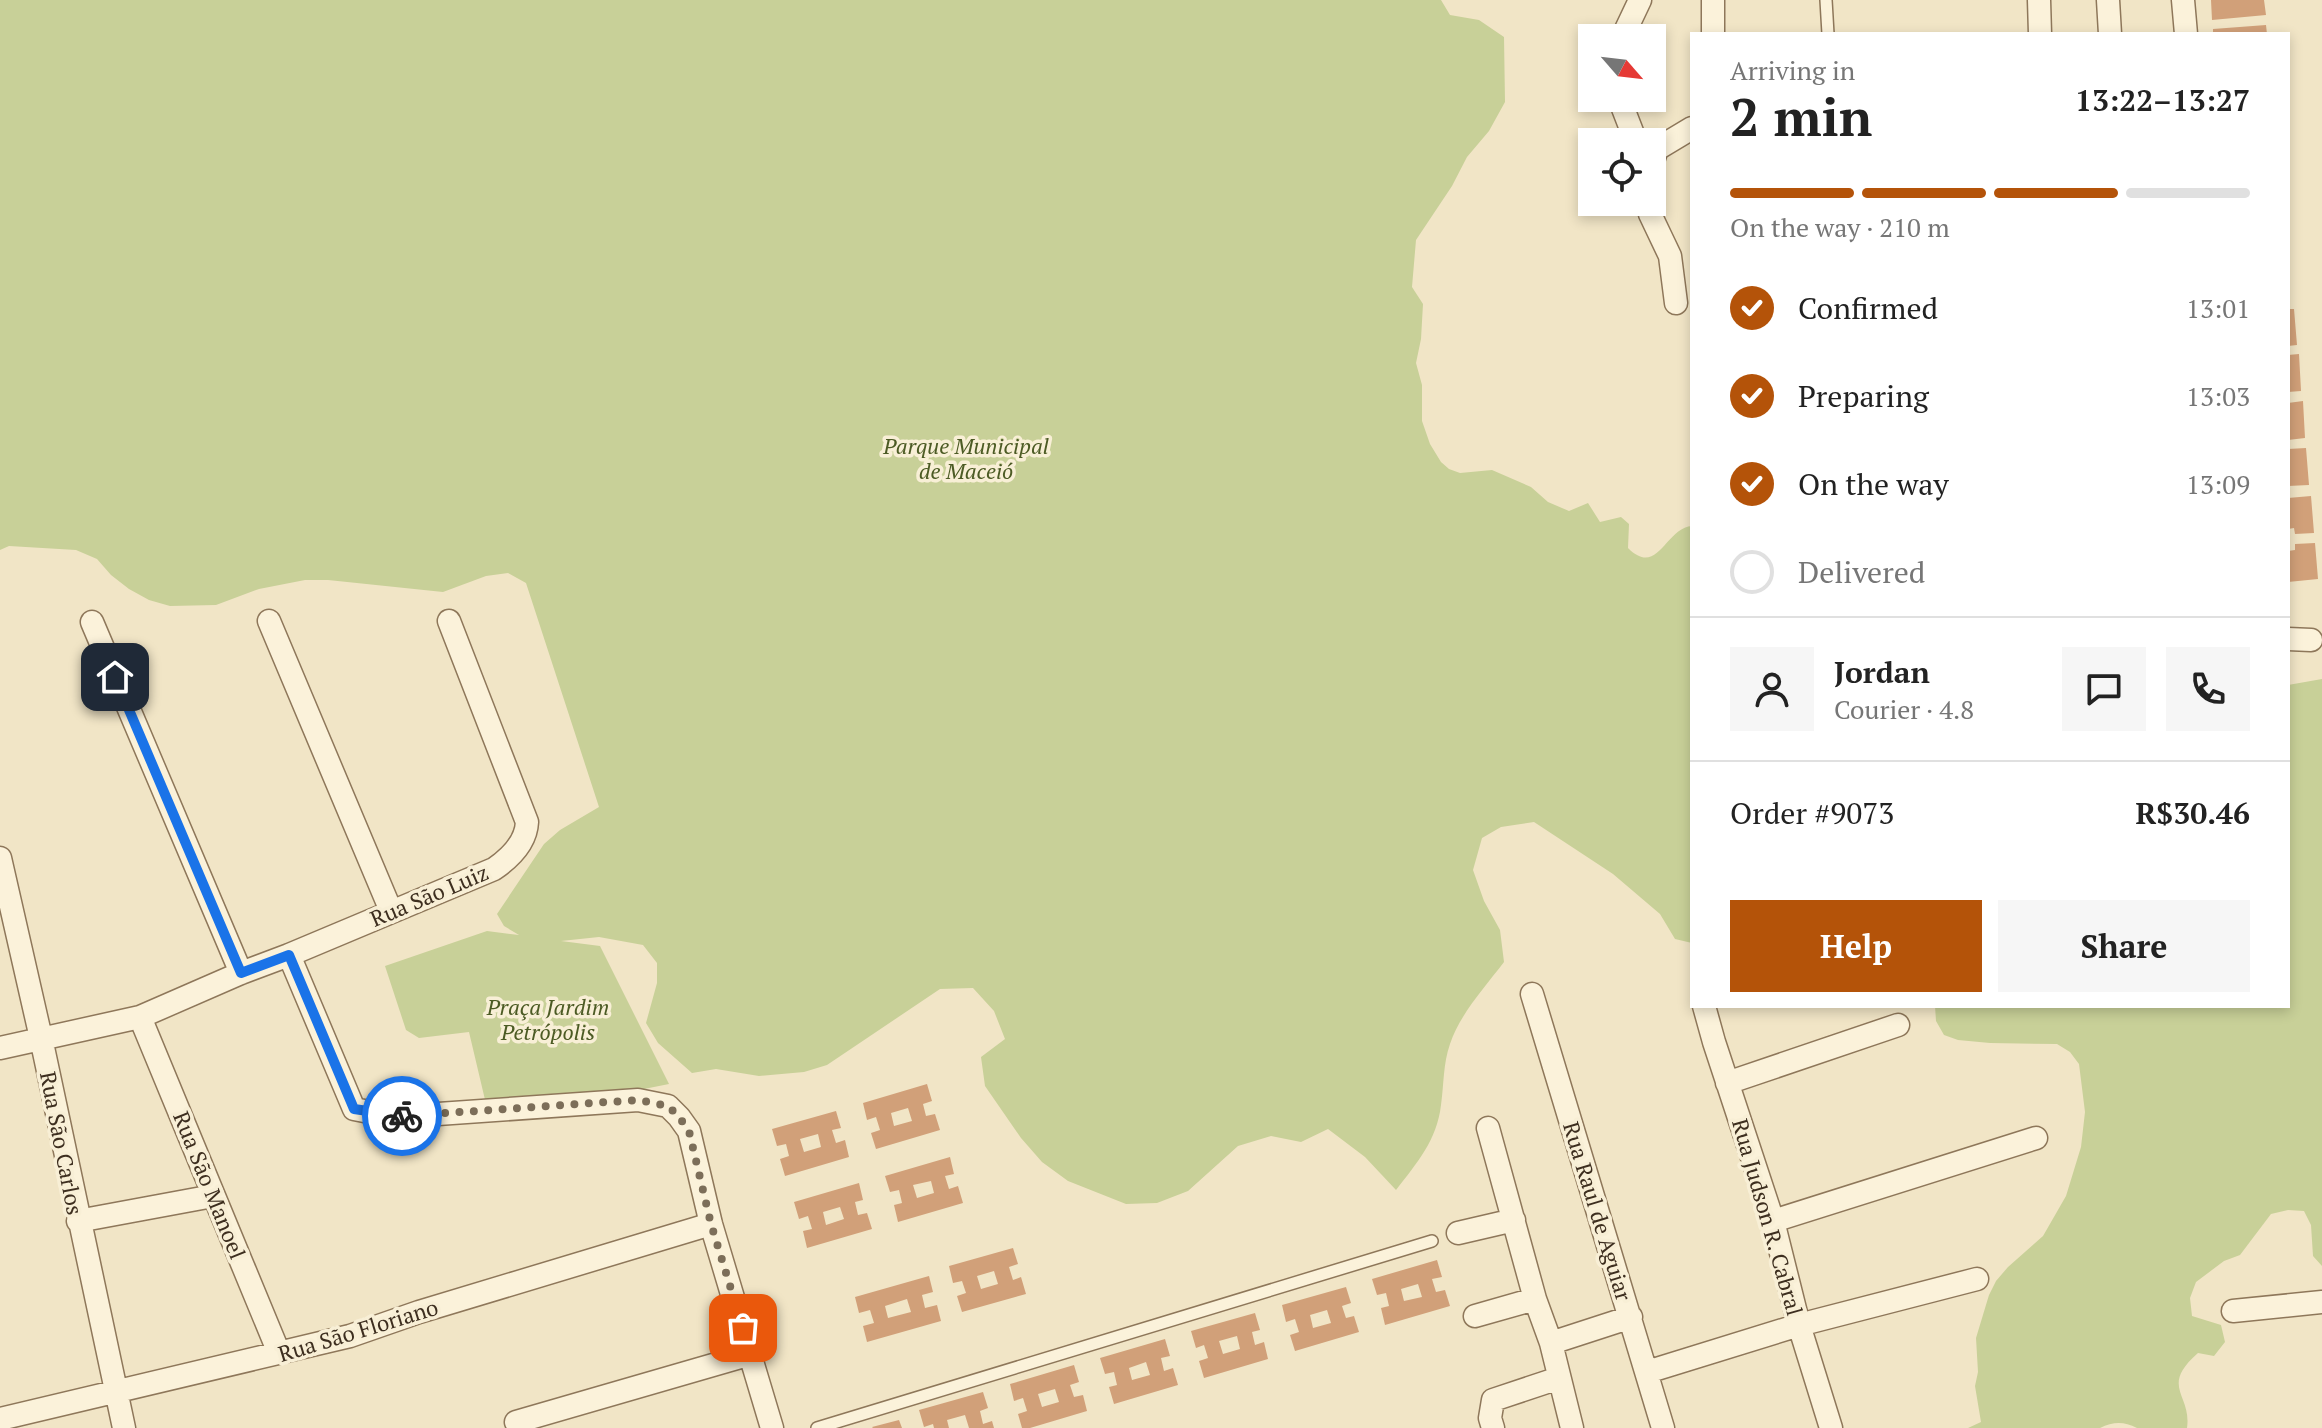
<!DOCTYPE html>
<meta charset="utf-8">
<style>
body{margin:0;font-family:"PT Serif",serif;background:#f6f6f6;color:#222;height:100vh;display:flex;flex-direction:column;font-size:30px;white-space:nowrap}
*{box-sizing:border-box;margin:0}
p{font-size:26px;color:#767676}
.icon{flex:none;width:44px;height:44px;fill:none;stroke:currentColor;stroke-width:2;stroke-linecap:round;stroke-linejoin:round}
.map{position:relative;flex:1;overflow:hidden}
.side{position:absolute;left:1690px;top:32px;width:600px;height:976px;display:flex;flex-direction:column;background:#fff;border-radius:0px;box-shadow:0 4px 12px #0003}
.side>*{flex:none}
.needle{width:52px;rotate:118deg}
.buttons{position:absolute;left:1578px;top:24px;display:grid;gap:16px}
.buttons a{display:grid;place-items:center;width:88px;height:88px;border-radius:0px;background:#fff;box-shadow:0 4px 12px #0003;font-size:40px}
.pin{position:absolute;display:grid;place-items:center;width:68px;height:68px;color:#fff;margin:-34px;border-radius:16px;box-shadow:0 4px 12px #0006}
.courier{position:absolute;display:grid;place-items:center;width:80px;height:80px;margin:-40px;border:6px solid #1a73e8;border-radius:50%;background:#fff;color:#222;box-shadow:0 2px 10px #0007}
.summary em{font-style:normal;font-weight:700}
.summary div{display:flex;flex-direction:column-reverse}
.summary{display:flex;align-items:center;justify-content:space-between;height:136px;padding:0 40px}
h1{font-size:52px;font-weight:700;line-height:60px}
.bar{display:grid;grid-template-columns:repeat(4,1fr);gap:12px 8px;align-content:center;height:96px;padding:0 40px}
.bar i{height:10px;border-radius:6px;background:#e0e0e0}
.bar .on{background:#b45309}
.bar p{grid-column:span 4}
.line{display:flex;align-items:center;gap:20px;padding:0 40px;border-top:2px solid #e0e0e0}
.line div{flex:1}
.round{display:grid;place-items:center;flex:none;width:84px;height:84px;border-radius:0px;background:#f6f6f6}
ol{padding:0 40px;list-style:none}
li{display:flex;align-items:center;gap:24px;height:88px}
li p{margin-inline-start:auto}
li .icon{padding:8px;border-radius:50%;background:#b45309;color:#fff;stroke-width:4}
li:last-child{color:#767676}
li i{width:44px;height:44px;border:4px solid #e0e0e0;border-radius:50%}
.action{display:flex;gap:16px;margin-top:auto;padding:16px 40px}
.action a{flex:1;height:92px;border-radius:0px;background:#b45309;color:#fff;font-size:32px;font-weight:700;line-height:92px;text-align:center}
.action a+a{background:#f6f6f6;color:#222}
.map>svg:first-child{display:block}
.green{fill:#c8d098}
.building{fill:#d1a079;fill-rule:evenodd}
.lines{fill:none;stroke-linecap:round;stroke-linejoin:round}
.service-casing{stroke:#8e775a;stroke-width:14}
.minor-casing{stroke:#8e775a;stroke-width:25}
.service{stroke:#fbf2da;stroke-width:11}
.minor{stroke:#fbf2da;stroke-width:22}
.done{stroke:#7c6e59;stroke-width:8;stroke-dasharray:0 14.4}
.route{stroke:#1a73e8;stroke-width:10}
.labels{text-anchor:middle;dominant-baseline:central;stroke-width:7;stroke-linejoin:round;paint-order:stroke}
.park-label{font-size:22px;font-style:italic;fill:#4c5b24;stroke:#f8efd6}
.street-label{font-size:22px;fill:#3d2e1f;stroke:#f8efd6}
</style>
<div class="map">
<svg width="2322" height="1428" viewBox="0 0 2322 1428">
<rect width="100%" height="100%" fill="#f1e5c6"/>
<path class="green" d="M0,0H1441L1450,15L1479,20L1504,37L1505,102L1489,131L1467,157L1452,186L1416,240L1412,287L1423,304L1421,339L1416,363L1422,385V421L1430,444L1441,462L1449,469L1460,473L1492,470L1531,487L1548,502L1569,511L1588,503L1600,522L1621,517L1629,524L1628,548C1658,578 1665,528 1692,526V943L1675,939L1660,914L1613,874L1534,822L1501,827L1482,838L1473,870L1484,901L1500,930L1504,962C1485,987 1460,1014 1450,1044C1443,1064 1444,1084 1441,1105C1437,1140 1417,1163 1396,1190L1365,1157L1328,1129L1301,1142L1271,1136L1238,1146L1188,1191L1157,1203L1126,1204L1068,1181L1042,1162L1021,1138L985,1086L981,1057L1005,1039L994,1011L973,988L940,989L827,1065L804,1072L759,1076L716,1069L692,1073L658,1043L646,1023L657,983V963L643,945L599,937L561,941L600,946L669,1084L619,1094L486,1104L469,1032L419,1038L406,1030L385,966L487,931L519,935L504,926L497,914L544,844L560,830L599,807L526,583L508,573L486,576L443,592L328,580H305L259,589L216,605L170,606L149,600L129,589L111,575L97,559L76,550L9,546L0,550Z
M2322,679V1266L2313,1256L2311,1225L2304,1211L2288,1210L2271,1214L2240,1255L2224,1261L2196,1282L2190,1298L2192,1316L2221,1325L2225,1342L2214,1356L2198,1353C2159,1387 2192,1394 2187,1428H2137C2123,1421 2113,1422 2100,1428H1968L1981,1422L1975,1386L1978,1372L1976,1338L1989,1295L1996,1281L2008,1267L2043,1236L2066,1196L2081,1147L2085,1112L2079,1064L2070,1052L2057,1044L1990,1043L1958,1040L1944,1035L1936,1021L1935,1006H2288V685Z"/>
<path class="building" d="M2211,0H2264L2266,15L2212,20Z
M2266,25L2267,34H2213V29Z
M2288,309H2294L2297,345L2288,346Z
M2299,354L2301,391L2288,392V355Z
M2303,401L2305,438L2288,440V403Z
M2306,448L2309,485L2288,486V449Z
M2311,496L2314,533L2295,534L2294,528L2288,529V498Z
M2315,543L2318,579L2288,582V551L2295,550V544Z
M927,1084L932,1101L923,1104L926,1116L935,1114L940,1130L876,1149L871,1133L880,1130L876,1117L867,1120L863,1103ZM908,1108L912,1121L894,1126L891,1113Z
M836,1111L841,1128L832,1130L836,1143L845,1140L849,1157L785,1176L780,1159L789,1156L786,1144L777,1146L772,1129ZM818,1134L821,1147L804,1152L800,1139Z
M950,1157L954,1174L945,1176L949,1189L958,1186L963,1203L898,1222L894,1205L902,1203L899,1190L890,1192L885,1176ZM931,1181L934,1193L917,1198L913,1185Z
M859,1183L863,1200L855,1202L858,1215L867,1213L872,1229L807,1248L803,1231L812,1229L808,1216L799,1219L794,1202ZM840,1207L844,1219L826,1225L823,1212Z
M1013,1248L1018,1264L1009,1267L1013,1280L1021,1277L1026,1294L962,1312L957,1296L966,1293L962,1281L953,1283L949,1266ZM994,1271L998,1284L981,1289L977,1276Z
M1437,1260L1442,1277L1432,1279L1436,1292L1445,1290L1450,1306L1385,1325L1381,1308L1389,1306L1386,1293L1377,1295L1372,1279ZM1418,1284L1422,1297L1404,1301L1401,1289Z
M929,1276L933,1292L922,1295L925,1308L937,1305L941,1321L867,1342L863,1326L874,1323L870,1310L859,1313L855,1297ZM907,1299L911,1312L888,1318L885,1306Z
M1346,1287L1351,1303L1342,1306L1346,1318L1354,1316L1359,1332L1295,1351L1290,1335L1299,1332L1295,1319L1286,1322L1282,1305ZM1327,1310L1331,1323L1313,1328L1310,1315Z
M1255,1313L1260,1330L1252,1332L1255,1345L1264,1342L1268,1359L1204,1378L1199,1361L1208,1358L1204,1345L1196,1348L1191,1331ZM1237,1336L1240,1349L1223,1354L1219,1341Z
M1165,1339L1170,1356L1161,1358L1164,1371L1173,1368L1178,1385L1114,1404L1109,1387L1117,1385L1114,1372L1105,1374L1100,1358ZM1146,1362L1150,1375L1132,1380L1129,1368Z
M1074,1365L1079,1382L1070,1385L1074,1397L1083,1395L1087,1411L1030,1428H1022L1018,1414L1027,1411L1023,1398L1014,1401L1010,1384ZM1055,1389L1059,1402L1042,1407L1038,1394Z
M983,1392L988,1408L980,1411L983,1424L992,1421L994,1428H969L965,1415L947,1420L949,1428H934L933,1424L924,1427L919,1410Z
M899,1420L902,1428H873L872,1427Z"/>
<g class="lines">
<g class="service-casing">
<path id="service" d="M1826,0L1828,34
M817,1428L1432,1241"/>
</g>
<g class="minor-casing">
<path id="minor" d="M1713,0V34
M2039,0L2040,34
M2108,0L2110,34
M2183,0L2186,34
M1622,38L1640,0
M1619,98L1636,142
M1652,164L1657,149L1692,128
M1648,202L1650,214L1670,256L1676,303
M269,621L391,911
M92,622L241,973
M2288,639L2311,640
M0,858L41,1038L124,1428
M289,955L354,1109L395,1117L638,1100L668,1106L679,1117L689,1131L711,1224L772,1428
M1532,994L1663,1428
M1704,1006L1714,1042L1773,1221L1799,1325L1831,1428
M140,1017L279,1353
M0,1048L140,1017L241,973L289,955L494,869C510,858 526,843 527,822L449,621
M1727,1083L1898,1025
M1488,1128L1535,1299L1551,1343L1572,1428
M78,1221L213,1196
M1773,1221L2036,1138
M1458,1233L1514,1220
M2233,1311L2322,1302
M1475,1316L1535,1299
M1551,1343L1631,1317
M1647,1372L1799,1325L1977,1279
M0,1419L350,1336L419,1312L711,1224
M516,1422L751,1354
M1493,1428L1490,1418L1493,1400L1559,1378"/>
</g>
<use href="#service" class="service"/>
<use href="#minor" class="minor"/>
</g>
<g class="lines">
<path class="done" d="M402,1116L638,1100L668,1106L679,1117L689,1131L711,1224L743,1328"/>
<path class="route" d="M115,677L241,973L289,955L354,1109L402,1116"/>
</g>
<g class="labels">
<g class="park-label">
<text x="966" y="445">Parque Municipal<tspan x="966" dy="25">de Maceió</tspan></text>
<text x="548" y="1006">Praça Jardim<tspan x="548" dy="25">Petrópolis</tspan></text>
</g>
<g class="street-label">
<text transform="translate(429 895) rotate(-23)">Rua São Luiz</text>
<text transform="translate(62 1143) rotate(79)">Rua São Carlos</text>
<text transform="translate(210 1185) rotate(68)">Rua São Manoel</text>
<text transform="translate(1598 1211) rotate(73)">Rua Raul de Aguiar</text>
<text transform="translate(1768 1217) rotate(74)">Rua Judson R. Cabral</text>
<text transform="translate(358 1330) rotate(-17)">Rua São Floriano</text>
</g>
</g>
</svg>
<div class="buttons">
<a><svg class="needle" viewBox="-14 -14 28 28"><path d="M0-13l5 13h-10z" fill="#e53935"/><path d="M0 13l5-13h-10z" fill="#767676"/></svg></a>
<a><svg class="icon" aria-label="locate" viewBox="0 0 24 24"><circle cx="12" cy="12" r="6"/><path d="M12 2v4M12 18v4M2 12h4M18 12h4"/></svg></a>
</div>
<div class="pin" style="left:743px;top:1328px;background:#ea580c"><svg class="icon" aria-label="bag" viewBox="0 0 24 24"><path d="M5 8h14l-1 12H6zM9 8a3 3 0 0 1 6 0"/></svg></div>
<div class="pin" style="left:115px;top:677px;background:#1f2937"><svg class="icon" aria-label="home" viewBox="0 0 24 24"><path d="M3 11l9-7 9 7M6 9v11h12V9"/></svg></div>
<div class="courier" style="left:402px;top:1116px"><svg class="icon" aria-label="bike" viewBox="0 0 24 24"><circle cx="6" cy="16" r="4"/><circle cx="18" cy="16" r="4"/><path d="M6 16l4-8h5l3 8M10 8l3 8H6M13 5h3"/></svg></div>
<section class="side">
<div class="summary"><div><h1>2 min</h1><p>Arriving in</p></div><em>13:22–13:27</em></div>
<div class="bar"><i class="on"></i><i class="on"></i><i class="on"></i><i></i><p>On the way · 210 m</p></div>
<ol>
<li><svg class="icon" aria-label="check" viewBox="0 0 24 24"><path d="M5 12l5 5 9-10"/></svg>Confirmed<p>13:01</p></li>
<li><svg class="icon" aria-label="check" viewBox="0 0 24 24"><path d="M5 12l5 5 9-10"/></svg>Preparing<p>13:03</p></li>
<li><svg class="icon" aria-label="check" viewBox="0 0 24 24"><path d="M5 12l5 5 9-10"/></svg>On the way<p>13:09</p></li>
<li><i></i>Delivered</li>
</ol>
<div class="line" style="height:144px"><a class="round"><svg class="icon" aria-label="person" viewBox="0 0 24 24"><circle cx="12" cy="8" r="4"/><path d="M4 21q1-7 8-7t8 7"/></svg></a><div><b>Jordan</b><p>Courier · 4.8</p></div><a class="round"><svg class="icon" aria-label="chat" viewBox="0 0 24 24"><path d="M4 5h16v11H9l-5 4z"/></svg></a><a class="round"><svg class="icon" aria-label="phone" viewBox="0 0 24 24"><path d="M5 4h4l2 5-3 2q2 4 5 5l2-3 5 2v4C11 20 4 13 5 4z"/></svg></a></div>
<div class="line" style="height:104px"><div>Order #9073</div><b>R$30.46</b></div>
<div class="action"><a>Help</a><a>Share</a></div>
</section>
</div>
